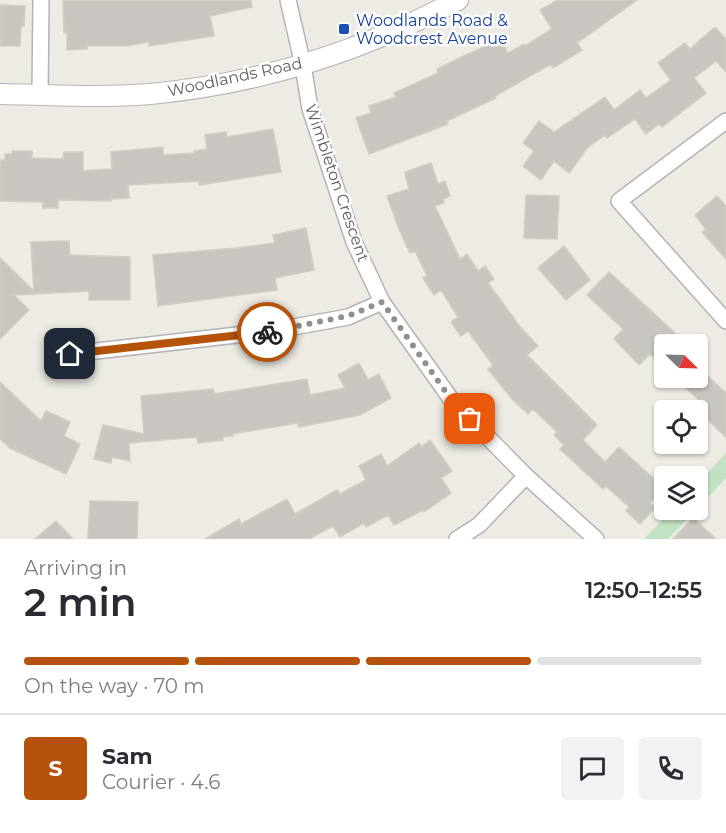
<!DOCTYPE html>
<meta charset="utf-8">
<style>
body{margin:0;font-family:Montserrat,sans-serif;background:#f2f2f3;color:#2b2b33;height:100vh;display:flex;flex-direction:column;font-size:22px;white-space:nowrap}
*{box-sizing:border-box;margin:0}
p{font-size:20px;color:#7c7c81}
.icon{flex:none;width:33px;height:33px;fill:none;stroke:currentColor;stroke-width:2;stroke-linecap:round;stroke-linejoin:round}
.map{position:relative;height:539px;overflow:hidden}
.side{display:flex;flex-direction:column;background:#fff;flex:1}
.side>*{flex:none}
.needle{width:39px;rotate:113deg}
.buttons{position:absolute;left:654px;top:334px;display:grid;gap:12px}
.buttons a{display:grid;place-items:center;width:54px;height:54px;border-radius:6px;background:#fff;box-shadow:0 2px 4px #0004;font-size:30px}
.pin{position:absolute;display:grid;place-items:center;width:51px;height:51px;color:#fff;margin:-26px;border-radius:12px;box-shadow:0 3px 9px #0006}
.courier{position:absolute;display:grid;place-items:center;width:60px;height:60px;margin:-30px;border:4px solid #b45309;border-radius:50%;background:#fff;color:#222;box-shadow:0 2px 8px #0007}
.headline em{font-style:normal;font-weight:600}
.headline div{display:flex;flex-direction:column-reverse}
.headline{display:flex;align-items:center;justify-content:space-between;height:102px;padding:0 24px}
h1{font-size:39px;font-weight:600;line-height:45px}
.bar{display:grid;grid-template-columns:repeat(4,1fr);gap:9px 6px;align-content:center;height:72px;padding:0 24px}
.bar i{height:8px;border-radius:4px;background:#e1e1e2}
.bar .active{background:#b45309}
.bar p{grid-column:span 4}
.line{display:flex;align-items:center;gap:15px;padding:0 24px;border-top:2px solid #e1e1e2}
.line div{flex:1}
.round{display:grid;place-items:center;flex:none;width:63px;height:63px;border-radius:6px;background:#f2f2f3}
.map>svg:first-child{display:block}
.green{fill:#c2e3c3}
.building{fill:#c9c6c1;stroke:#d2cdc3;stroke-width:1.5}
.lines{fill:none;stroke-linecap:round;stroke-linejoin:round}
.minor-casing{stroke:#b1b4b8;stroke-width:18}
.tertiary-casing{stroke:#b1b4b8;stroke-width:22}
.minor{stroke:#fff;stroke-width:15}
.tertiary{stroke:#fff;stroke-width:20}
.done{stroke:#8f9091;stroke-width:6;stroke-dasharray:0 10.8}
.route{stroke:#b45309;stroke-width:8}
.transit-dot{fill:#1a4fb4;stroke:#fff;stroke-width:2}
.labels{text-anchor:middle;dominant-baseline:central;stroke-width:5;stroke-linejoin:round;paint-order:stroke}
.transit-label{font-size:16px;fill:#164399;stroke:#fff;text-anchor:start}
.street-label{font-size:16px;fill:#5c5f64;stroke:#fff}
</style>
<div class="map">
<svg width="726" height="539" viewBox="0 0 726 539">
<rect width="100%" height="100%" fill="#edebe4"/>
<path class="green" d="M726,453V478L698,508V483Z
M672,510H696L668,539H644Z"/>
<path class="building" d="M63,0H251L252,7L210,16L214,36L149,46V42L127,46H87V49L67,50V33H64Z
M558,0H637L577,43L582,50L553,68L551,64L495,96L496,98L447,121L448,124L369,154L356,118L371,113L369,106L396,97L394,93L438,73L437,69L481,48L499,37L508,53L524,44L525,46L552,29L540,10Z
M0,5L25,6L24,26H21L20,46H0Z
M715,27L726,39V72L716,61L694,78L706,93L662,127L659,124L646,134L635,119L607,138L605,135L588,147L569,173L554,161L541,180L523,166L534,151L523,143L539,121L554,132L605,97L614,110L640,90L646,98L671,80L658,63L685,43L690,49Z
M273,129L281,172L199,185V181L128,185L129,198L111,199V201L58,200V208H43V202L0,201V160H5V154H12V151H32V158L63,159L64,152H83V171L112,169L111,152L163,147V155L195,153L194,151L207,149L205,135L226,132L227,137Z
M431,163L438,184L445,181L450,196L443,199L444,203L435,206L460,259L467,254L478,271L485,266L494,279L488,283L521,328L538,346L527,355L597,425L583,440L605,462L619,447L664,488L650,503L655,508L640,524L626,511L629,507L606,486L603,489L560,449L564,445L554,435L557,432L533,409L528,414L512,399L488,369L493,365L468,331L461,336L451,322L458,317L441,290L434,295L423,278L427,276L415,251L410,253L399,229L387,196L409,189L405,172Z
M526,195L559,196L557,239L524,238Z
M717,196L726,206V259L702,232L706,229L695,215Z
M306,228L314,270L275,278L277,290L158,306L153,255L237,248L275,243L273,235Z
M69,241L70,255L130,257V300H89V291L14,295L29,310L0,339V258L34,291L31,242Z
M564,246L590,280L566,300L538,268Z
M609,272L688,345H664V368L650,354L639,365L614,339L623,329L587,295Z
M359,363L368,380L379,374L391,398L360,415L299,427L298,423L232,434L233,436L223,437V440L198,443L197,437L129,443L130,461L112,457L111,463L94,459L103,425L144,434L141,396L213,389L214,394L307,379L310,395L345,388L338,375Z
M698,367L726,393V437L696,409L702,403L675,378H698Z
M0,382L41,421L46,411L70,422L64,436L80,444L66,474L10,448L0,439Z
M430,440L452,471L441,478L451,493L424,512L423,510L394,525L388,515L366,527L364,523L340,537L333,526L309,539H205L239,519L241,524L287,499L295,514L337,490L340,494L366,480L359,466L381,454L387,466L419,443L421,447Z
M90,501L138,502L137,539H88Z
M693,518L716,539H673Z
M56,521L73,539H35Z"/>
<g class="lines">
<g class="minor-casing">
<path id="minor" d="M288,0L303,65L310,109L354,242L382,302L453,402L526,476L596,539
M40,95L41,0
M726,121L619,201L726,321
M70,354L272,331L348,317L382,302
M457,539L479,525L526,476"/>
</g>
<g class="tertiary-casing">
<path id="tertiary" d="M0,94C50,95 100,98 150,94C258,84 363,51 458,0"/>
</g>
<use href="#minor" class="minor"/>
<use href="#tertiary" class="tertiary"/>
</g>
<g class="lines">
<path class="done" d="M267,332L348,316L382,302L453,402L470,419"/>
<path class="route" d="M70,354L267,332"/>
</g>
<rect class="transit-dot" x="338" y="23" width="12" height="12" rx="3"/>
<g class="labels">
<g class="transit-label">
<text x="356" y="20">Woodlands Road &amp;<tspan x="356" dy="18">Woodcrest Avenue</tspan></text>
</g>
<g class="street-label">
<text transform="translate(235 77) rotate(-12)">Woodlands Road</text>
<text transform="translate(337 183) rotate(71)">Wimbleton Crescent</text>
</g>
</g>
</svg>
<div class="buttons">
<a><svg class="needle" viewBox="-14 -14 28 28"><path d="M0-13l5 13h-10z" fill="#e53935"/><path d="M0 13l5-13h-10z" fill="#7c7c81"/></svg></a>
<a><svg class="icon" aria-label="locate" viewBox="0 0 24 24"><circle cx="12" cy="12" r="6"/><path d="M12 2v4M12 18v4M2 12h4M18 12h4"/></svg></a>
<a><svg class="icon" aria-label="layers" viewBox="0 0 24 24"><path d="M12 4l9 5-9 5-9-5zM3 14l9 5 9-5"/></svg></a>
</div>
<div class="pin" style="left:470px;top:419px;background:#ea580c"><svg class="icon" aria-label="bag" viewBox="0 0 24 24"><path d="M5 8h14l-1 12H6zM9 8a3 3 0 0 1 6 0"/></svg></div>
<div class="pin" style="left:70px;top:354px;background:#1f2937"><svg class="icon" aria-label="home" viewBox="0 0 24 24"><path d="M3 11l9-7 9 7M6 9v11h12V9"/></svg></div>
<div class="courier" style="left:267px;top:332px"><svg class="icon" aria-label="bike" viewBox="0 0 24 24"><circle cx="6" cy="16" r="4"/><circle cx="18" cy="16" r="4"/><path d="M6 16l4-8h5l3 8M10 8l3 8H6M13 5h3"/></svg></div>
</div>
<section class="side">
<div class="headline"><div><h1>2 min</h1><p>Arriving in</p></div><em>12:50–12:55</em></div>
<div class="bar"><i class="active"></i><i class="active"></i><i class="active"></i><i></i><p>On the way · 70 m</p></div>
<div class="line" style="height:108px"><b class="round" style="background:#b45309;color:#fff">S</b><div><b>Sam</b><p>Courier · 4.6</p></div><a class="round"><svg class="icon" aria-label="chat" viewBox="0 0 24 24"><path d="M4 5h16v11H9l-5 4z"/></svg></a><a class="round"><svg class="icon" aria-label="phone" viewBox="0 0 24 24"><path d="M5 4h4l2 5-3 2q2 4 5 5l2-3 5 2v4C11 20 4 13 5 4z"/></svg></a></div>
</section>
